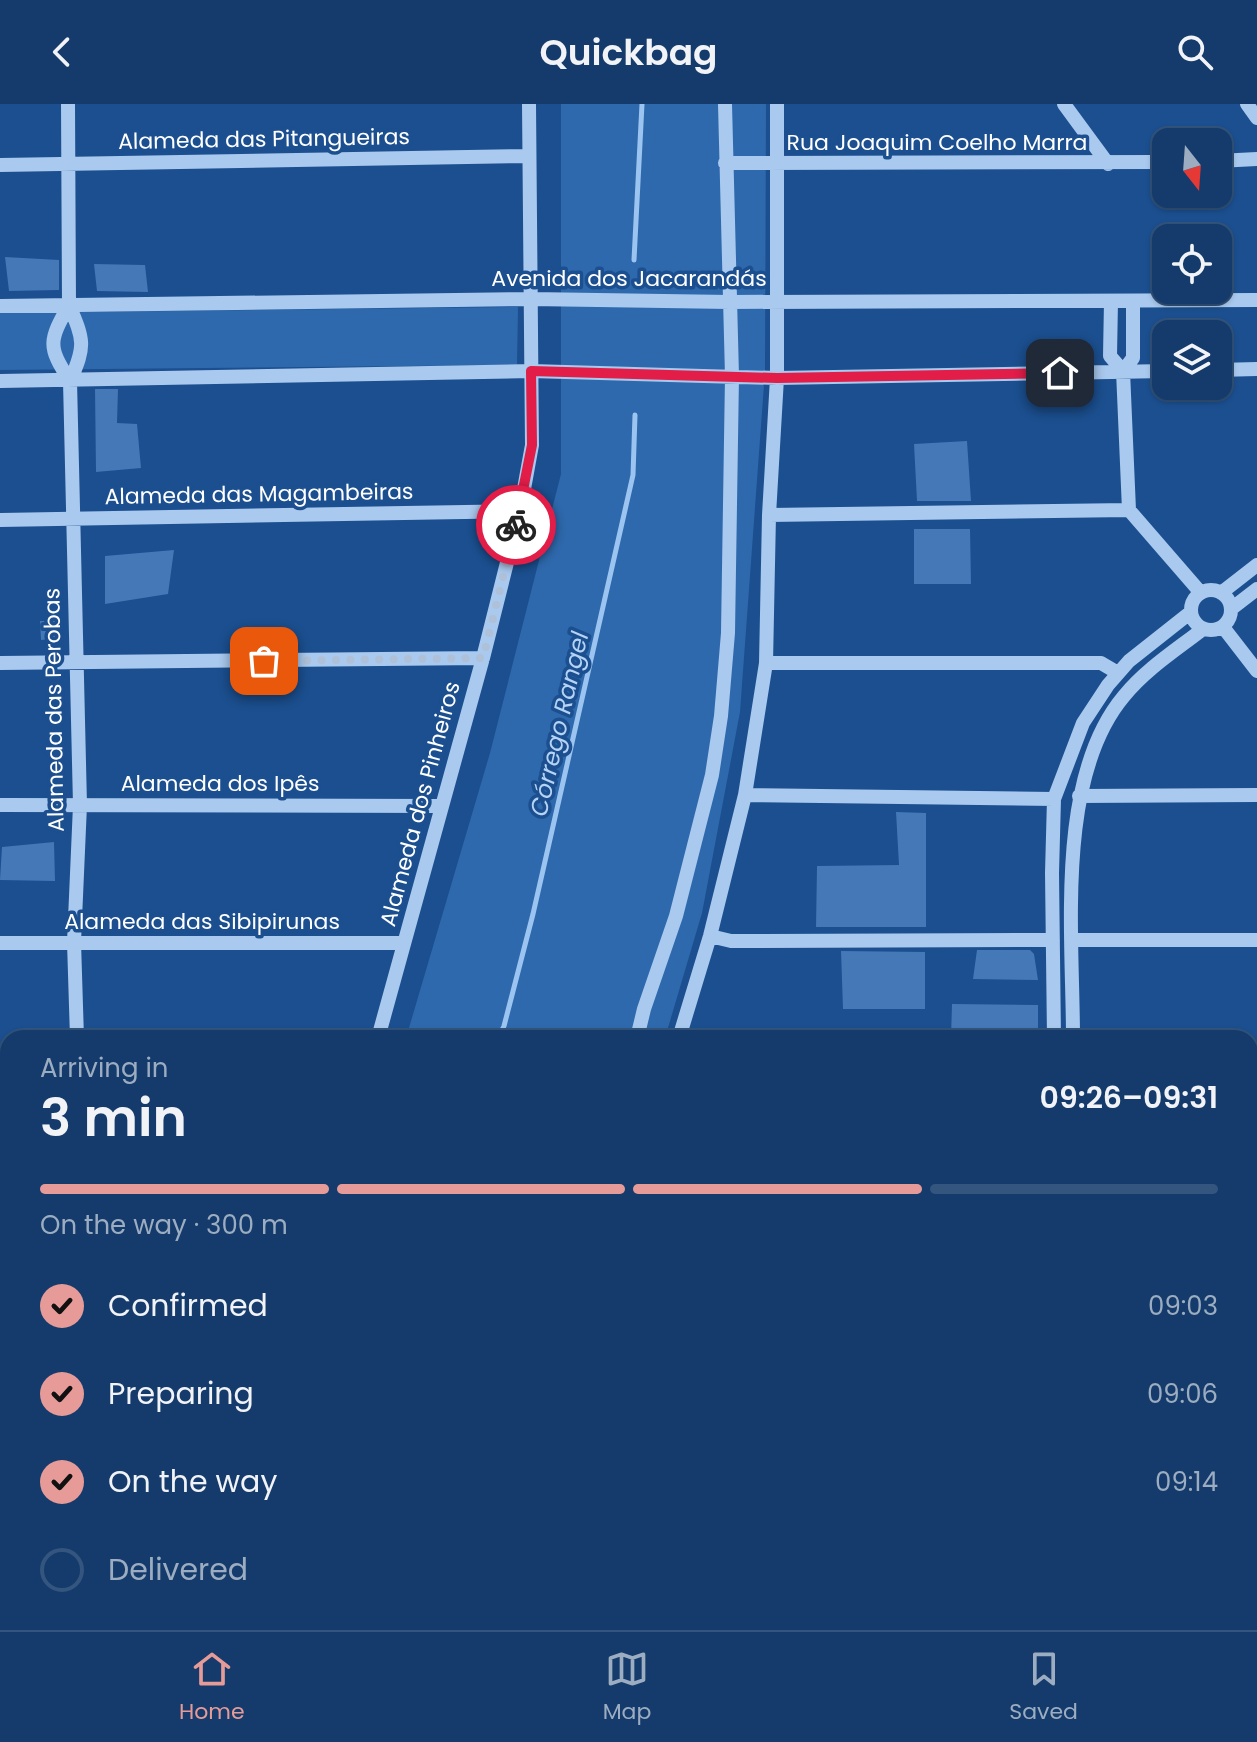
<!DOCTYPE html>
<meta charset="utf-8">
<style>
body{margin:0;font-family:Poppins,sans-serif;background:#214673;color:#f1f3f6;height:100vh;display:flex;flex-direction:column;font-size:30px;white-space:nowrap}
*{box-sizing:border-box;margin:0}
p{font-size:26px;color:#9dadc1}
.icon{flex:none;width:44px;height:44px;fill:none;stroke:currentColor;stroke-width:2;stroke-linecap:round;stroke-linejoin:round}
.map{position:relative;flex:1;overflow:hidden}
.side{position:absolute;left:0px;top:926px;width:1258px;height:600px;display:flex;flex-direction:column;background:#143b6b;border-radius:24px 24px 0 0;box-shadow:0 2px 6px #0004,0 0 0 2px #33557e}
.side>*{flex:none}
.needle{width:52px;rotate:163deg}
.buttons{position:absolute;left:1152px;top:24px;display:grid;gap:16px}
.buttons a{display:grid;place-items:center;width:80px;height:80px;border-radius:16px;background:#143b6b;box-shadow:0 2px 6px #0004,0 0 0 2px #33557e;font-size:40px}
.pin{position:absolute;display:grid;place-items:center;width:68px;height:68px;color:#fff;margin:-34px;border-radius:16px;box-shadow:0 4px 12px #0006}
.courier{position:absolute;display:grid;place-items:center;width:80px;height:80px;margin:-40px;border:6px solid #e11d48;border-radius:50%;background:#fff;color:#222;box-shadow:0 2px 10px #0007}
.headline em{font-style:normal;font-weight:600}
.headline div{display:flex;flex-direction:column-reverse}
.headline{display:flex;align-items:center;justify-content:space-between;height:136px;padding:0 40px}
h1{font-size:52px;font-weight:600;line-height:60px}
.bar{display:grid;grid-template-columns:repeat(4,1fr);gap:12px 8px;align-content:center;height:96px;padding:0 40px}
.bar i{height:10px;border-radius:6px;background:#33557e}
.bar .on{background:#e69b98}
.bar p{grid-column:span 4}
ol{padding:0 40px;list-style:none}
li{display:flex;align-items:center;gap:24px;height:88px}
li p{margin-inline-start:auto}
li .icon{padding:8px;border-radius:50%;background:#e69b98;color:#111;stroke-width:4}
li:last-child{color:#9dadc1}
li i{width:44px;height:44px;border:4px solid #33557e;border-radius:50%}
header{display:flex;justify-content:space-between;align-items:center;height:104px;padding:0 40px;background:#143b6b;font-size:36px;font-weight:600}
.menu{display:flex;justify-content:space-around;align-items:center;height:112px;border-top:2px solid #33557e;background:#143b6b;font-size:22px;color:#9dadc1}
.menu a{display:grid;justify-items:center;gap:4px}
.menu .on{color:#e69b98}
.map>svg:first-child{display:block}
.green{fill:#2e69ad}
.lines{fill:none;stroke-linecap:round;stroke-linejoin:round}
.stream{stroke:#9cc4f0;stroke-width:5}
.building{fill:#4478b7}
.minor{stroke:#a9c9ee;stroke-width:14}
.major{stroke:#f0f6ff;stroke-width:20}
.done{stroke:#afc1d8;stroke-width:8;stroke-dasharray:0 14.4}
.route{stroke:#e11d48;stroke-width:10}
.labels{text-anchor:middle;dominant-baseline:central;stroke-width:7;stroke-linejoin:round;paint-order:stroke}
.street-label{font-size:22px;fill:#fff;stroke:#1b4f8f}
.water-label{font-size:24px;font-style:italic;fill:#b5d3f5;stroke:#1b4f8f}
</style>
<header><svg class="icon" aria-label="back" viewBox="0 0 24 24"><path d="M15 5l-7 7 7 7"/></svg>Quickbag<svg class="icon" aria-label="search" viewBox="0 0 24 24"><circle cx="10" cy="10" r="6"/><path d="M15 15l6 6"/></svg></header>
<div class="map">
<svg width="1257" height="1526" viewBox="0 0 1257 1526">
<rect width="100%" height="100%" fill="#1b4f8f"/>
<path class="green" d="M561,0H766L765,267L740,608L702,809L665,934H406L490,649L561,370Z
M518,203L517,261L0,266V209Z
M675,1518H747L750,1526H673Z"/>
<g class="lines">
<path class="stream" d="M634,156L642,0
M498,934L504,922L533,810L633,371L635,311
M0,1414L8,1409"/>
</g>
<path class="building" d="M5,153L59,156V186L9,187Z
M94,160L145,161L148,188L97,187Z
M95,285H118L117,319L137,320L141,364L96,368Z
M967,337L971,397H917L914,340Z
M914,425H970L971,480H914Z
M174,446L168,490L105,500V452Z
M40,517H62L61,534L41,536Z
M896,708L926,709V823H816L817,762L899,761Z
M54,738L55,777L0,776L2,743Z
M977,846H1030L1034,850L1038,876L973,875Z
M841,847L925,848V905H843Z
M952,900L1038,901V934H951Z"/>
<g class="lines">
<path class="minor" d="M68,0L69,201C84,236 86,242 70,277L80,701L74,838L77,934
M1064,0L1108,60
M1247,0L1257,14
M1218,57L1257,55
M725,59L1166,58
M0,61L529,52
M1111,197L1110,252L1123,267L1129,406L1201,489
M69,201C49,237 47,242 70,277
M0,202L531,195L730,198L1257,196
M1218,266L1257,265
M1123,267L1133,254V197
M0,277L531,267L777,274L1166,267
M769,411L1129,406
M0,416L520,407
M1191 506a20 20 0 1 1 40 0a20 20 0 1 1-40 0Z
M1221,489L1257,461
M1231,505L1257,485
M1223,523L1257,567
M0,559L483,554
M766,559H1101L1118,569
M745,691L1054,695
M1079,692L1257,691
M0,701L441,702
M710,832L731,837L1053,836
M1073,836H1257
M0,839H404
M378,934L483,554L520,407L532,341L529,0
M637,934L644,905L676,812L712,671L721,612L728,529L732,272L725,0
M679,934L710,832L745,691L766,559L769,411L777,274V0
M1054,934L1052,769L1054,695L1083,619L1108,581L1129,557L1191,508
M1073,934C1073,831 1055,674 1124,592C1146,565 1176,546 1203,525
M1250,959L1257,953
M0,983H8
M0,1123H8
M1250,1139L1257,1133
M1250,1168L1257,1178
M0,1254H8
M0,1308H8
M1250,1368L1257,1371
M0,1457L8,1453
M249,1518L252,1526
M641,1518L661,1526
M778,1518L818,1526"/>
<path class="major" d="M0,1391L8,1386
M0,1444L8,1440
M220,1518L223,1526
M262,1518L265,1526"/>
</g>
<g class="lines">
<path class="done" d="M264,557L483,554L516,421"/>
<path class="route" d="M516,421L532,341L531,267L777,274L1060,269"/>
</g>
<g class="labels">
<g class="street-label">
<text transform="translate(264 35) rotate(-1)">Alameda das Pitangueiras</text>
<text x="937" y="38">Rua Joaquim Coelho Marra</text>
<text x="629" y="174">Avenida dos Jacarandás</text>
<text transform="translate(259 390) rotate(-1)">Alameda das Magambeiras</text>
<text transform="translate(54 606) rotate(-91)">Alameda das Perobas</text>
<text x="220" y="679">Alameda dos Ipês</text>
<text transform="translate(420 700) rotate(-75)">Alameda dos Pinheiros</text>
<text x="202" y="817">Alameda das Sibipirunas</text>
</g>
<g class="water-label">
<text transform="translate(559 620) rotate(-77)">Córrego Rangel</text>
</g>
</g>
</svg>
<div class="buttons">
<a><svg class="needle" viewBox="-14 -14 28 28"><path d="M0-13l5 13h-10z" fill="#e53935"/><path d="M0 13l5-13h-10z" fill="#9dadc1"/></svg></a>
<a><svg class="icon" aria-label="locate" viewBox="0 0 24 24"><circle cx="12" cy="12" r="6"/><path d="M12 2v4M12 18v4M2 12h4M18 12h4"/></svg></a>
<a><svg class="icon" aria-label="layers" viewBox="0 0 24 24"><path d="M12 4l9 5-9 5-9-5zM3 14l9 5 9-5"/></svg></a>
</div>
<div class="pin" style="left:264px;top:557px;background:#ea580c"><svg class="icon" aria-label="bag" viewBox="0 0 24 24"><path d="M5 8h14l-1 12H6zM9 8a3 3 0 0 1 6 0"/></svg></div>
<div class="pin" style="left:1060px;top:269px;background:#1f2937"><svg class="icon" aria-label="home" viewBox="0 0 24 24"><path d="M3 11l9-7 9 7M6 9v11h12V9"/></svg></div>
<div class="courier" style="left:516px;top:421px"><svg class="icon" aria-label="bike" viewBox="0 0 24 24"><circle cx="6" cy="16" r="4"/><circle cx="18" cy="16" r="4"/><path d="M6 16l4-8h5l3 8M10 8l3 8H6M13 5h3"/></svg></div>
<section class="side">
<div class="headline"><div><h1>3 min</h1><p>Arriving in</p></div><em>09:26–09:31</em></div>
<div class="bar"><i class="on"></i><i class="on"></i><i class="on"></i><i></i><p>On the way · 300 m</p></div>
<ol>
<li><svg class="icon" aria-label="check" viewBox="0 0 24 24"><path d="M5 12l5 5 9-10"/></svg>Confirmed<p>09:03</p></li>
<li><svg class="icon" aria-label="check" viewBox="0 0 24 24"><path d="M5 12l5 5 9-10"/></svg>Preparing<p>09:06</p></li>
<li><svg class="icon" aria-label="check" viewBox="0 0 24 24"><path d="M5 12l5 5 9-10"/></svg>On the way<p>09:14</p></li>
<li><i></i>Delivered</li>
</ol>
</section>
</div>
<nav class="menu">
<a class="on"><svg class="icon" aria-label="home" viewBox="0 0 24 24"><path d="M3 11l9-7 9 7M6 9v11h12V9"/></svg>Home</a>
<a><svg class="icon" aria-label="map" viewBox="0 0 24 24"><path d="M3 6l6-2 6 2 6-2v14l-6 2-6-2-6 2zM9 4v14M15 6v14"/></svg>Map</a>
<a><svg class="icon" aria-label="saved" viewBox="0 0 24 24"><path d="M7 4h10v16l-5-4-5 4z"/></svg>Saved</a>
</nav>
